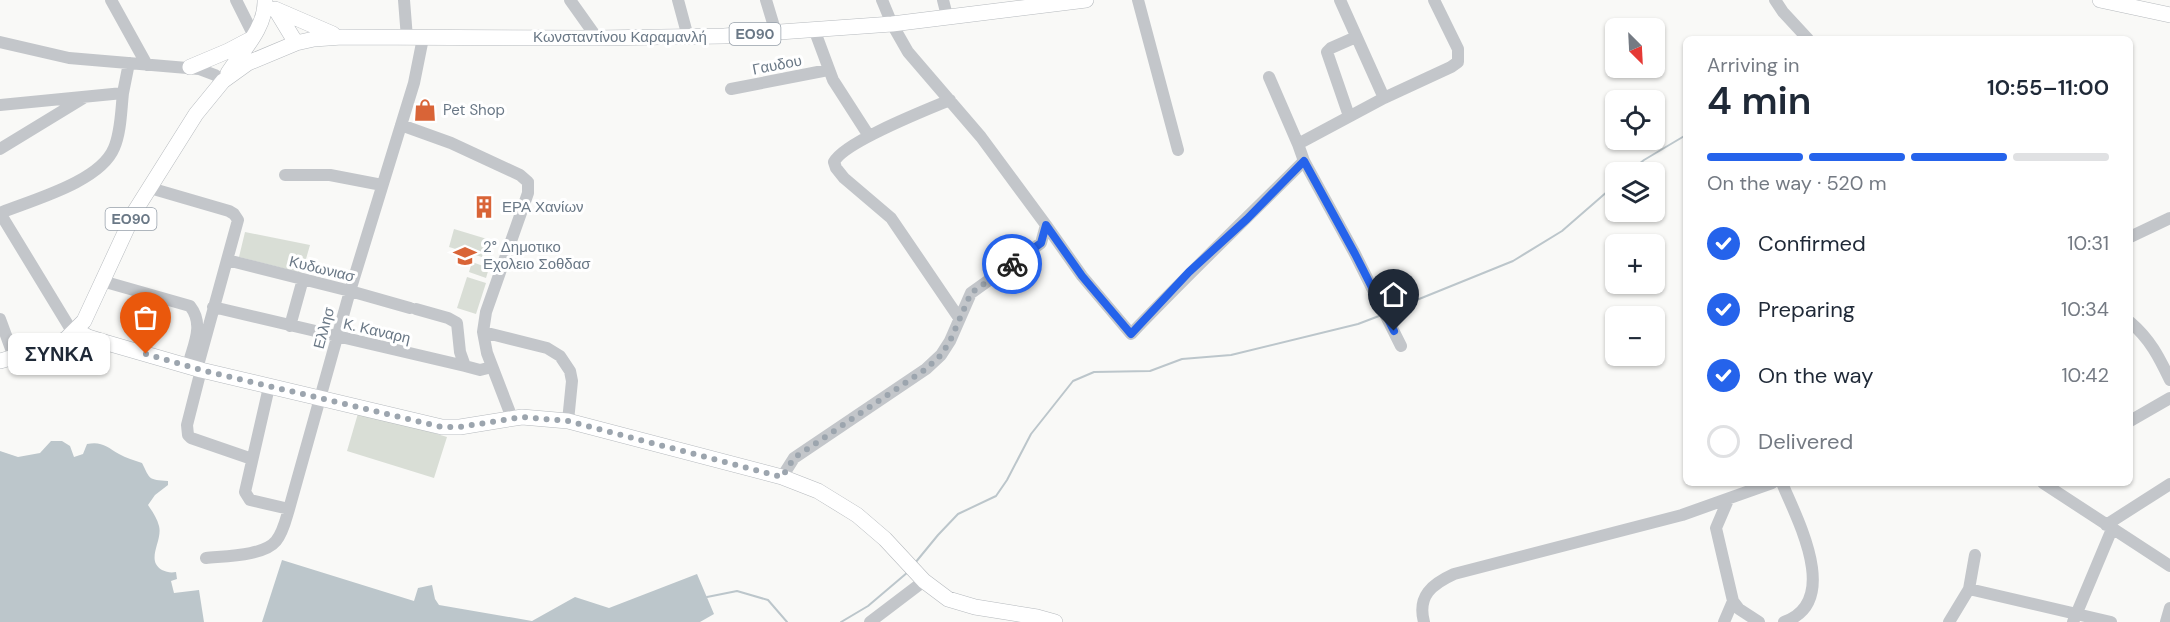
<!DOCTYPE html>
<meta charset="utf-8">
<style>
body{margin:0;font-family:"DM Sans",sans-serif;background:#f2f2f3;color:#1f2937;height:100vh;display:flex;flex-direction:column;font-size:22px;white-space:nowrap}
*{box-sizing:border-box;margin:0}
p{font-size:20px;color:#747a83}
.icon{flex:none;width:33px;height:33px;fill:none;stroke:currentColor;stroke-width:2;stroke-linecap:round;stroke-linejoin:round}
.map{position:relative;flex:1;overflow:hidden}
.drawer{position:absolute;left:1683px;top:36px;width:450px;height:450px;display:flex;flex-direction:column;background:#fff;border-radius:9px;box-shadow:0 2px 4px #0004}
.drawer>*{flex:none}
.needle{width:39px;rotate:156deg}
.fabs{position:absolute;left:1605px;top:18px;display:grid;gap:12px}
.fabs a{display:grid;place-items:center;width:60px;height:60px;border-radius:9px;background:#fff;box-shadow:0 2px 4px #0004;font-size:30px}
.pin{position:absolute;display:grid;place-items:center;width:51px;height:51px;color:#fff;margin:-62px -26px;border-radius:50% 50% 50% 0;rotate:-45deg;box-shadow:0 0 6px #0007}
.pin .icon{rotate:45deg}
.courier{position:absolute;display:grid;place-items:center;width:60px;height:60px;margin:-30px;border:4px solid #2563eb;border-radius:50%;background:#fff;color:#222;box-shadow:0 2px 8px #0007}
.bubble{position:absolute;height:42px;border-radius:9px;background:#fff;box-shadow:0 2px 4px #0004;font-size:20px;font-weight:600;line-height:42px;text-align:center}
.summary em{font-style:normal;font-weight:600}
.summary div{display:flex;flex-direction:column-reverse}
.summary{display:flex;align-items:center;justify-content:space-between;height:102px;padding:0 24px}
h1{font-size:39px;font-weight:600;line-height:45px}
.bar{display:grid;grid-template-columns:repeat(4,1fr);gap:9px 6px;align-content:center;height:72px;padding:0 24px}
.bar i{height:8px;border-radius:4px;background:#e0e1e3}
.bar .selected{background:#2563eb}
.bar p{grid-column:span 4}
ol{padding:0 24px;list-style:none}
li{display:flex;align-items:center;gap:18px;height:66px}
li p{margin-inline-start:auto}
li .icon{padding:6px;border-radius:50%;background:#2563eb;color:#fff;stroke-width:4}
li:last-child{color:#747a83}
li i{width:33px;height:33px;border:3px solid #e0e1e3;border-radius:50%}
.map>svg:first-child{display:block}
.green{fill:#d9ded6}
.water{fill:#bcc6cb}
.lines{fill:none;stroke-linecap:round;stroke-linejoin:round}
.stream{stroke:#bcc6cb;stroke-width:2}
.major-casing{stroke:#b6babe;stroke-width:16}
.minor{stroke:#c3c6ca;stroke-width:12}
.major{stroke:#fff;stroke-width:15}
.done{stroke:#9ca5ae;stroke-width:6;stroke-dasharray:0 10.8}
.route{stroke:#2563eb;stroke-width:8}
.labels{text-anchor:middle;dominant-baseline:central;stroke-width:6;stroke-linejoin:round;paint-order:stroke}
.shield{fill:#fff;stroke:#97a0aa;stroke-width:1.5}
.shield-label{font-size:14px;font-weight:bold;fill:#6a7886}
.street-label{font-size:15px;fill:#6a7886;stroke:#fff}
.poi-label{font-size:15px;fill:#6a7886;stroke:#fff;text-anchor:start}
</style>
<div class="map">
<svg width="2170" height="622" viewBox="0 0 2170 622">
<rect width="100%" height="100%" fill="#f9f9f7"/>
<path class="green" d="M454,229L487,239L482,257L449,247Z
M245,232L310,245L302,273L239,257Z
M472,262L489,268L486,278L469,272Z
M467,277L486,283L476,314L457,308Z
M359,410L447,437L434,478L347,451Z"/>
<path class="water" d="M51,441H62L70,446L74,457L83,454L87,444C102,441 107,447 119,454C126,458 134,460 142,463C150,479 148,480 168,481V485L155,495L148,505C152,511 157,518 159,526C163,541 145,560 162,570C167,572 170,573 176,572L177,579L171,581L174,593L199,590L204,622H0V451L18,457L40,453Z
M282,560L414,601L418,588L432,585L435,599L439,605L532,621L575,597L609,608L697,574L714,614L700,622H262Z"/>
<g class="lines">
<path class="stream" d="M1629,172L1644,160L1686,135
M1387,312L1513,261L1562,231L1616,184
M915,563L938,535L958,514L996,496L1007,480L1031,434L1073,381L1094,372L1150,371L1182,359L1231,355L1358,324L1379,316
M707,597L737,591L768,600L787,622
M841,622L868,606L908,572"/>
<g class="major-casing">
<path id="major" d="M2100,0L2170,15
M275,9L333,34
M276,10L296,43
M190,67L228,51L249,40
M228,73C242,51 266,28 265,0
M76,330L88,337L104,342L201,370L442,427H460L522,417L568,421L782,477L818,491L857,515L885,539L924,581L948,599L975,607L1037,617L1055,622
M0,361L54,345L66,339L84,321L135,211L196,114L223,81L248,63L296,43L314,39L342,37L597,38L724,36L892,24L1086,0"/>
</g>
<path class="minor" d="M111,0L147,65
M236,0L254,36
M404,0L407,38
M570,0L597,38
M678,0L688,37
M766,0L776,33
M943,0L947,16
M1138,0L1178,150
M1340,0L1384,98
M1775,0L1783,12L1808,39
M814,29L833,80L869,136
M0,42L69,58L199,69L215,75L223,81
M1269,77L1298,144
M731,89L828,70
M950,100C926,110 844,142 834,162L836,168L844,178L891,218L959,318
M0,105L123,93L129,63
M1349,116L1327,52L1331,48L1356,37
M401,125L451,143L520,175L528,182V193L486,312L483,332L487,353L512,418
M0,149L82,99
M1304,161L1355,254L1401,346
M285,175H330L382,185
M150,188L229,211L234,214L238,220L197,369
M0,213C32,200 100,182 114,148C121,132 121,111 123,93
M0,213L73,333
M1046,225L1082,276L1131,334C1187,275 1246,219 1304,161L1298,144L1384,98L1451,67L1458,62V49L1434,0
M2130,237L2170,218
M227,260L350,291L410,308
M102,281L190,306C205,325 193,345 188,366
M213,307L465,366
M416,309L448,318L457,323L460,352L465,366L480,370L492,367
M0,319L14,357
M2130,322C2150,339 2159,357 2170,380
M290,326L303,279
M483,332L547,348L560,356L570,371L572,381L568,421
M201,370L187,425L188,435L191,438L252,459
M269,387L245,492L250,500L289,509
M2130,421L2170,398
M782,477L794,458L926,369L941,355L950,341L971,293L1041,243L1046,225L981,137L908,52L892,24L882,0
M1782,483C1797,519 1842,602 1784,622
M2043,483L2170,566
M1728,500L1716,528L1733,601L1739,609L1759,622
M2106,525L2170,484
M1975,555L1969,589L2111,622
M206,558C225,556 264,556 276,541C283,533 286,519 289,509L350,291L414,83L423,38
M870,622L924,581
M1424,622C1417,596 1432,584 1454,574L1682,515L1772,483
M1724,622L1733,601
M1949,622L1969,589
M2073,622L2112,529
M2166,622L2170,608"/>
<use href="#major" class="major"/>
</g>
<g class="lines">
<path class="done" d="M146,354L201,370L442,427H460L522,417L568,421L782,477L794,458L926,369L941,355L950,341L971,293L1012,264"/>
<path class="route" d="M1012,264L1041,243L1046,225L1082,276L1131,334L1189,272L1247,219L1304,161L1355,254L1394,331"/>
</g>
<defs>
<g id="shop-bare" transform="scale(1.8)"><path d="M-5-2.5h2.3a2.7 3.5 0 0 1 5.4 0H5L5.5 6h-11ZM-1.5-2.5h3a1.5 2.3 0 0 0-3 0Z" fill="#d96437" stroke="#fff" stroke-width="2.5" paint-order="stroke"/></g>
<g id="building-bare" transform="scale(1.8)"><path d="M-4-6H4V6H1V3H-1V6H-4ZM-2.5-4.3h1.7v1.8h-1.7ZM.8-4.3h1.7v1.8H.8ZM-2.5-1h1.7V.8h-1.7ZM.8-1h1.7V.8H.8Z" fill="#d96437" stroke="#fff" stroke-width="2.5" paint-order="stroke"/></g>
<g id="school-bare" transform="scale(1.8)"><path d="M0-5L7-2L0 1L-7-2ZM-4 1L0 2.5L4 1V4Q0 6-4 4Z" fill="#d96437" stroke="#fff" stroke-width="2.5" paint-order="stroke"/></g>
</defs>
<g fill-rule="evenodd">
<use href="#shop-bare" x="425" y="110"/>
<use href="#building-bare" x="484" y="207"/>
<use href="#school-bare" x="465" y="256"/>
</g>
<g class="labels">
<g class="shield">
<rect x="729.5" y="23" width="51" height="22" rx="4.5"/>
<rect x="105.5" y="208" width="51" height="22" rx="4.5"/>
</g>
<g class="shield-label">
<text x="755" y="34">ΕΟ90</text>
<text x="131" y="219">ΕΟ90</text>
</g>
<g class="street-label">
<text x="620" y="37">Κωνσταντίνου Καραμανλή</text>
<text transform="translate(777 65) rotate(-11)">Γαυδου</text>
<text transform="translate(322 269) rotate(14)">Κυδωνιασ</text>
<text transform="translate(324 328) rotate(-75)">Ελλησ</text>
<text transform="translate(377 331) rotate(13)">Κ. Καναρη</text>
</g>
<g class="poi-label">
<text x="443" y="110">Pet Shop</text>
<text x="502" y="207">ΕΡΑ Χανίων</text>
<text x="483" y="247">2° Δημοτικο<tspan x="483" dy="17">Εχολειο Σοθδασ</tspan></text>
</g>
</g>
</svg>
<div class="fabs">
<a><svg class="needle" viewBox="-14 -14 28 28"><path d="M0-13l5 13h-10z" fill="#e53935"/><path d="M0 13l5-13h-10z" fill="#747a83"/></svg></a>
<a><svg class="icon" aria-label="locate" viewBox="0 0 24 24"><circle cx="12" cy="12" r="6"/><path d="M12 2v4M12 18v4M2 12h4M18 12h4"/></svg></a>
<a><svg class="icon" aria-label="layers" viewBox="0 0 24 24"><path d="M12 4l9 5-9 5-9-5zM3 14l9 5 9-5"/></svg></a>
<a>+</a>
<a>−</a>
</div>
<div class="pin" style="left:146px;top:354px;background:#ea580c"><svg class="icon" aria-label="bag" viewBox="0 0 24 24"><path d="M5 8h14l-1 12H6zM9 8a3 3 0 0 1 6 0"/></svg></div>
<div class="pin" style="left:1394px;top:331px;background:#1f2937"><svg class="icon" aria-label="home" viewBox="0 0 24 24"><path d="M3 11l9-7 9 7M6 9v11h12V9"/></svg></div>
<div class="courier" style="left:1012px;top:264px"><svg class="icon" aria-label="bike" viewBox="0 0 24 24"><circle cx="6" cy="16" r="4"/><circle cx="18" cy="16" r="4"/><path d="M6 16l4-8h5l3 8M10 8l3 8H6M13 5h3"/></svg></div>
<div class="bubble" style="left:8px;top:333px;width:102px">ΣΥΝΚΑ</div>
<section class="drawer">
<div class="summary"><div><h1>4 min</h1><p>Arriving in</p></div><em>10:55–11:00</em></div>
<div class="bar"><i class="selected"></i><i class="selected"></i><i class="selected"></i><i></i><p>On the way · 520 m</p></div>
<ol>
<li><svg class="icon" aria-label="check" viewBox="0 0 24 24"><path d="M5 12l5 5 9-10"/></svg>Confirmed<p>10:31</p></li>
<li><svg class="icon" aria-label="check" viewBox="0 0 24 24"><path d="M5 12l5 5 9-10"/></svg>Preparing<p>10:34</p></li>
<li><svg class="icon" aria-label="check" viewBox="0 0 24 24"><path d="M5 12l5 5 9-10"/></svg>On the way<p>10:42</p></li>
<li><i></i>Delivered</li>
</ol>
</section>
</div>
